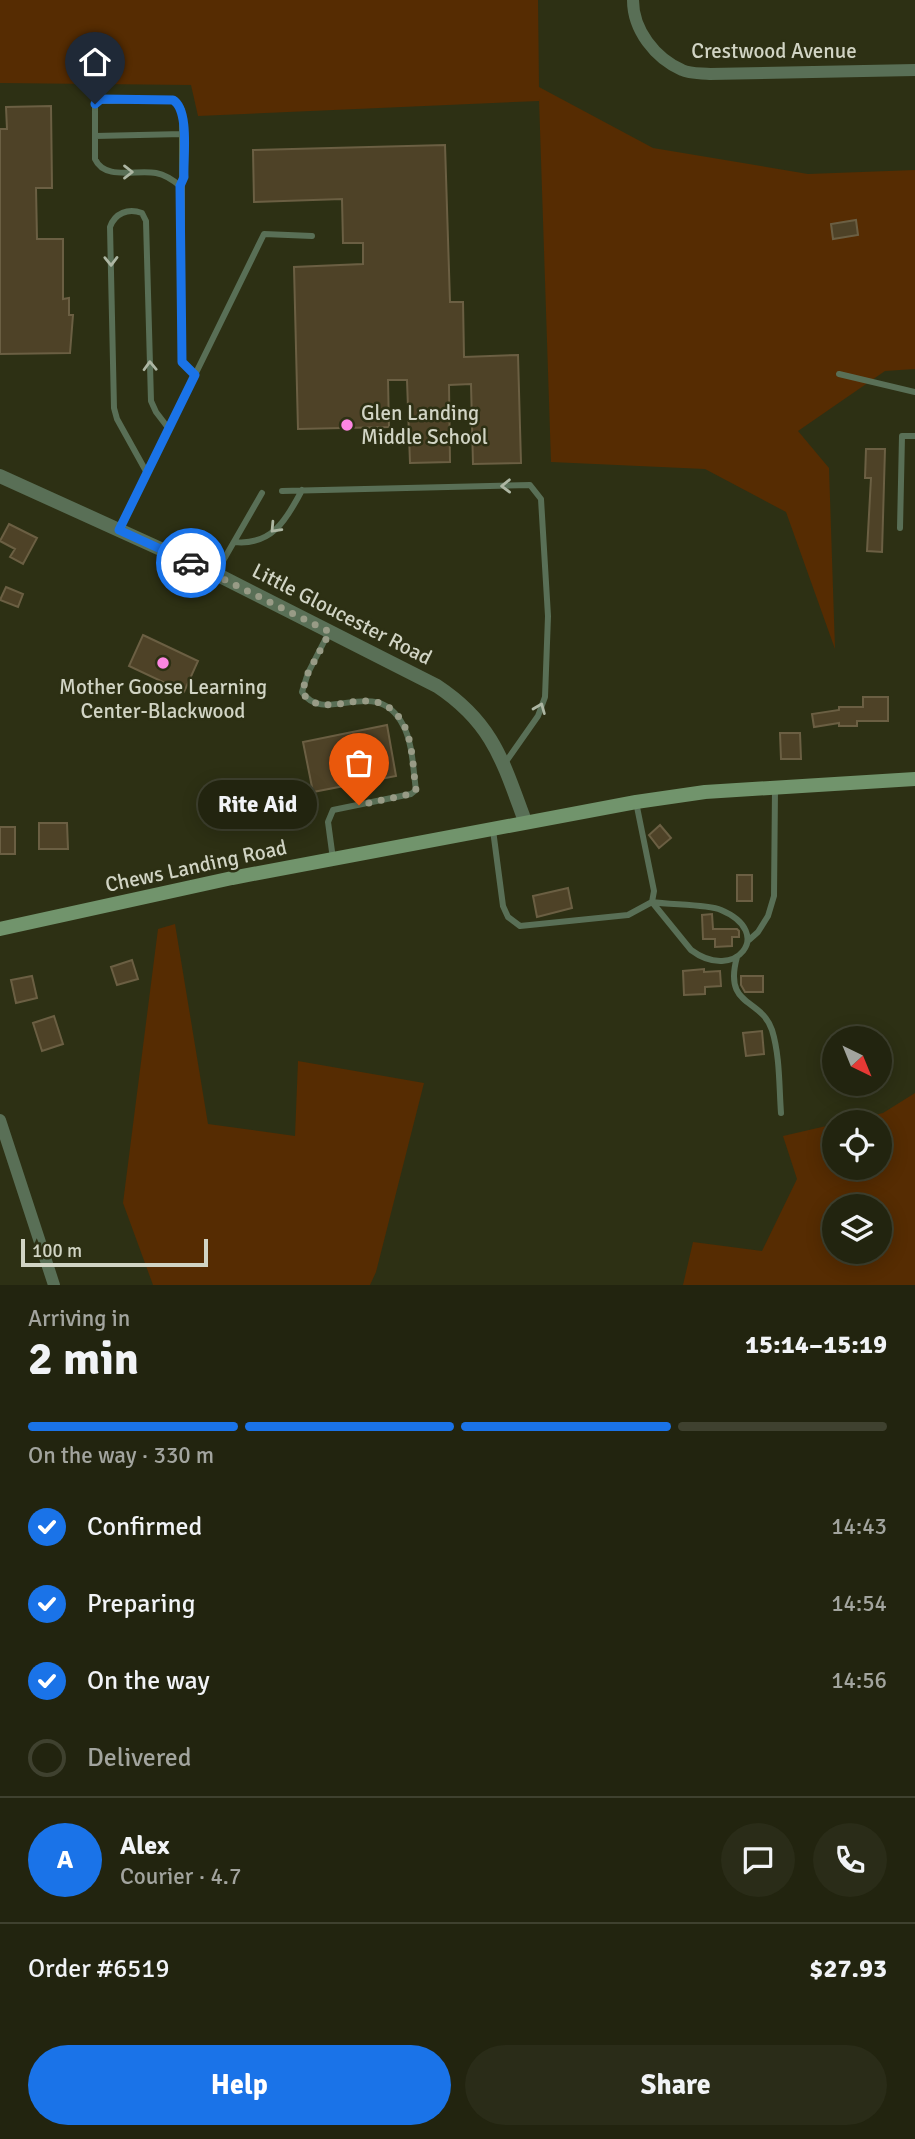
<!DOCTYPE html>
<meta charset="utf-8">
<style>
body{margin:0;font-family:Signika,sans-serif;background:#2a2c18;color:#f1f3f6;height:100vh;display:flex;flex-direction:column;font-size:26px;white-space:nowrap}
*{box-sizing:border-box;margin:0}
p{font-size:23px;color:#a2a49e}
.icon{flex:none;width:38px;height:38px;fill:none;stroke:currentColor;stroke-width:2;stroke-linecap:round;stroke-linejoin:round}
.map{position:relative;height:1285px;overflow:hidden}
.sheet{display:flex;flex-direction:column;background:#22240f;flex:1}
.sheet>*{flex:none}
.needle{width:46px;rotate:137deg}
.buttons{position:absolute;left:822px;top:1026px;display:grid;gap:14px}
.buttons a{display:grid;place-items:center;width:70px;height:70px;border-radius:50%;background:#22240f;box-shadow:0 4px 18px #0003,0 0 0 2px #3f412f;font-size:35px}
.scale{position:absolute;left:21px;bottom:18px;width:187px;box-sizing:border-box;padding-left:7px;border:4px solid #d1d4c4;border-top:0;font-size:19px;line-height:24px;white-space:nowrap;color:#d1d4c4;-webkit-text-stroke:5px #2d3014;paint-order:stroke}
.pin{position:absolute;display:grid;place-items:center;width:60px;height:60px;color:#fff;margin:-72px -30px;border-radius:50% 50% 50% 0;rotate:-45deg;box-shadow:0 0 7px #0007}
.pin .icon{rotate:45deg}
.courier{position:absolute;display:grid;place-items:center;width:70px;height:70px;margin:-35px;border:5px solid #1a73e8;border-radius:50%;background:#fff;color:#222;box-shadow:0 2px 9px #0007}
.bubble{position:absolute;height:49px;border-radius:24px;background:#22240f;box-shadow:0 4px 18px #0003,0 0 0 2px #3f412f;font-size:23px;font-weight:700;line-height:49px;text-align:center}
.overview em{font-style:normal;font-weight:700}
.overview div{display:flex;flex-direction:column-reverse}
.overview{display:flex;align-items:center;justify-content:space-between;height:119px;padding:0 28px}
h1{font-size:46px;font-weight:700;line-height:52px}
.bar{display:grid;grid-template-columns:repeat(4,1fr);gap:10px 7px;align-content:center;height:84px;padding:0 28px}
.bar i{height:9px;border-radius:5px;background:#3f412f}
.bar .selected{background:#1a73e8}
.bar p{grid-column:span 4}
.line{display:flex;align-items:center;gap:18px;padding:0 28px;border-top:2px solid #3f412f}
.line div{flex:1}
.round{display:grid;place-items:center;flex:none;width:74px;height:74px;border-radius:37px;background:#2a2c18}
ol{padding:0 28px;list-style:none}
li{display:flex;align-items:center;gap:21px;height:77px}
li p{margin-inline-start:auto}
li .icon{padding:7px;border-radius:50%;background:#1a73e8;color:#fff;stroke-width:4}
li:last-child{color:#a2a49e}
li i{width:38px;height:38px;border:4px solid #3f412f;border-radius:50%}
.action{display:flex;gap:14px;margin-top:auto;padding:14px 28px}
.action a{flex:1;height:80px;border-radius:42px;background:#1a73e8;color:#fff;font-size:28px;font-weight:700;line-height:80px;text-align:center}
.action a+a{background:#2a2c18;color:#f1f3f6}
.map>svg:first-child{display:block}
.green{fill:#562c02;fill-rule:evenodd}
.building{fill:#4e4227;stroke:#6b5f43;stroke-width:2}
.lines{fill:none;stroke-linecap:round;stroke-linejoin:round}
.service{stroke:#596f56;stroke-width:6}
.minor{stroke:#596f56;stroke-width:12}
.tertiary{stroke:#596f56;stroke-width:14}
.secondary{stroke:#71946c;stroke-width:14}
.oneway{stroke:#adb6a3}
.done{stroke:#989b86;stroke-width:7;stroke-dasharray:0 12.6}
.route{stroke:#1a73e8;stroke-width:9}
.poi-dot{fill:#fd86e2;stroke:#2d3014;stroke-width:2.5}
.labels{text-anchor:middle;dominant-baseline:central;stroke-width:5;stroke-linejoin:round;paint-order:stroke}
.street-label{font-size:21px;fill:#d1d4c4;stroke:#2d3014}
.poi-label{font-size:21px;fill:#d1d4c4;stroke:#2d3014;text-anchor:start}
</style>
<div class="map">
<svg width="915" height="1285" viewBox="0 0 915 1285">
<rect width="100%" height="100%" fill="#2d3014"/>
<path class="green" d="M0,0H538L539,87L653,148L808,174L915,170V369L885,371L798,431L829,468L835,649L786,512L705,469L551,462L539,99V101L198,116L191,85L0,83Z
M175,924L208,1124L295,1136L298,1061L424,1083L376,1272L370,1285H153L123,1203L158,929Z
M915,1093V1285H683L693,1242L762,1251L797,1179L783,1136L835,1124V1167H880V1122H845L883,1113ZM835,1206H880V1251H835Z"/>
<path class="building" d="M51,106L52,188H36L37,239H63V299L69,298V315H73L70,353L0,354V129H7L6,107Z
M445,145L450,302H463L464,357L518,355L521,463L473,464L471,384L449,385L450,462L410,463L407,380H388L389,427L298,429L294,267L363,264V243H343L342,199L254,202L253,150Z
M856,220L858,235L833,239L831,224Z
M866,449H885L882,552L867,551L871,478H865Z
M9,524L37,538L23,564L10,557L15,549L0,541Z
M6,587L23,594L18,607L0,600Z
M143,635L198,661L184,692L129,666Z
M863,697H888V721H857V726H839V723L814,727L812,714L839,710V707H863Z
M387,725L396,776L313,792L303,742Z
M780,733H800L801,759H781Z
M39,823H67L68,849H39Z
M660,825L671,838L659,848L649,835Z
M0,827H15V854H0Z
M737,875H752V901H737Z
M568,888L572,908L537,917L533,896Z
M712,914L713,929H737L739,931V937H732V946L715,947V939H703L702,915Z
M132,960L138,979L117,985L111,967Z
M704,969V972L720,971L721,986L705,987V994L684,995L683,971Z
M32,976L37,998L16,1003L11,980Z
M741,976H763V992H745L741,985Z
M54,1016L63,1044L42,1051L33,1023Z
M762,1031L764,1054L746,1056L743,1033Z"/>
<g class="lines">
<path class="service" d="M95,136L183,134
M180,186C172,179 166,175 156,173C137,169 105,181 95,159V104L97,101L173,100L182,110V362L195,375
M839,374L915,392
M147,473L117,419L114,408L110,227C115,213 128,208 142,213L146,221L151,401L156,412L169,429
M282,491L530,485L541,499L548,616L545,697L538,716L505,763
M900,528L902,436H915
M119,530L264,234L312,236
M234,542C271,546 286,521 302,490
M216,573L262,493
M329,632L308,673L302,692C325,727 376,673 403,725C413,743 413,770 416,790L411,794L333,810L328,822L333,859
M493,830L503,906L508,917L520,926L628,915L652,902L654,891L636,802
M652,902C670,905 707,904 721,910C776,933 735,983 691,950Z
M749,940L758,932L768,916L774,896L775,789
M737,957C723,1008 761,997 772,1030C780,1056 779,1086 781,1113"/>
<path class="minor" d="M633,0C633,30 655,58 682,70C690,74 701,73 710,74L915,70
M0,1120L54,1285"/>
<path class="tertiary" d="M0,476L220,576L437,686C493,723 503,762 525,821"/>
<path class="secondary" d="M0,929L232,878L636,802L705,792L915,779"/>
</g>
<defs><path id="oneway-chevron" d="M-2-3.5L2.5 0L-2 3.5" fill="none" stroke-width="1.6" stroke-linecap="round" stroke-linejoin="round" transform="scale(1.75)"/></defs>
<g class="oneway">
<use href="#oneway-chevron" transform="translate(128 172)"/>
<use href="#oneway-chevron" transform="translate(111 261) rotate(89)"/>
<use href="#oneway-chevron" transform="translate(150 366) rotate(-92)"/>
<use href="#oneway-chevron" transform="translate(506 486) rotate(179)"/>
<use href="#oneway-chevron" transform="translate(275 528) rotate(133)"/>
<use href="#oneway-chevron" transform="translate(540 708) rotate(-68)"/>
</g>
<g class="lines">
<path class="done" d="M191,563L330,632L308,673L302,692C325,727 376,673 404,725C413,743 413,770 416,790L411,794L359,805"/>
<path class="route" d="M95,104L101,99L173,100C190,110 183,159 184,177L180,186L182,362L195,375L119,530L191,563"/>
</g>
<g class="poi-dot">
<circle cx="347" cy="425" r="7"/>
<circle cx="163" cy="663" r="7"/>
</g>
<g class="labels">
<g class="street-label">
<text x="774" y="51">Crestwood Avenue</text>
<text transform="translate(342 614) rotate(27)">Little Gloucester Road</text>
<text transform="translate(196 866) rotate(-12)">Chews Landing Road</text>
</g>
<g class="poi-label">
<text x="361" y="413">Glen Landing<tspan x="361" dy="24">Middle School</tspan></text>
<text x="163" y="687" text-anchor="middle">Mother Goose Learning<tspan x="163" dy="24">Center-Blackwood</tspan></text>
</g>
</g>
</svg>
<div class="buttons">
<a><svg class="needle" viewBox="-14 -14 28 28"><path d="M0-13l5 13h-10z" fill="#e53935"/><path d="M0 13l5-13h-10z" fill="#a2a49e"/></svg></a>
<a><svg class="icon" aria-label="locate" viewBox="0 0 24 24"><circle cx="12" cy="12" r="6"/><path d="M12 2v4M12 18v4M2 12h4M18 12h4"/></svg></a>
<a><svg class="icon" aria-label="layers" viewBox="0 0 24 24"><path d="M12 4l9 5-9 5-9-5zM3 14l9 5 9-5"/></svg></a>
</div>
<div class="scale">100 m</div>
<div class="pin" style="left:359px;top:805px;background:#ea580c"><svg class="icon" aria-label="bag" viewBox="0 0 24 24"><path d="M5 8h14l-1 12H6zM9 8a3 3 0 0 1 6 0"/></svg></div>
<div class="pin" style="left:95px;top:104px;background:#1f2937"><svg class="icon" aria-label="home" viewBox="0 0 24 24"><path d="M3 11l9-7 9 7M6 9v11h12V9"/></svg></div>
<div class="courier" style="left:191px;top:563px"><svg class="icon" aria-label="car" viewBox="0 0 24 24"><path d="M5 17H2v-5l4-1 3-4h7l3 4 3 1v5h-3M9 17h6M6 11h13"/><circle cx="7" cy="17" r="2"/><circle cx="17" cy="17" r="2"/></svg></div>
<div class="bubble" style="left:198px;top:780px;width:119px">Rite Aid</div>
</div>
<section class="sheet">
<div class="overview"><div><h1>2 min</h1><p>Arriving in</p></div><em>15:14–15:19</em></div>
<div class="bar"><i class="selected"></i><i class="selected"></i><i class="selected"></i><i></i><p>On the way · 330 m</p></div>
<ol>
<li><svg class="icon" aria-label="check" viewBox="0 0 24 24"><path d="M5 12l5 5 9-10"/></svg>Confirmed<p>14:43</p></li>
<li><svg class="icon" aria-label="check" viewBox="0 0 24 24"><path d="M5 12l5 5 9-10"/></svg>Preparing<p>14:54</p></li>
<li><svg class="icon" aria-label="check" viewBox="0 0 24 24"><path d="M5 12l5 5 9-10"/></svg>On the way<p>14:56</p></li>
<li><i></i>Delivered</li>
</ol>
<div class="line" style="height:126px"><b class="round" style="background:#1a73e8;color:#fff">A</b><div><b>Alex</b><p>Courier · 4.7</p></div><a class="round"><svg class="icon" aria-label="chat" viewBox="0 0 24 24"><path d="M4 5h16v11H9l-5 4z"/></svg></a><a class="round"><svg class="icon" aria-label="phone" viewBox="0 0 24 24"><path d="M5 4h4l2 5-3 2q2 4 5 5l2-3 5 2v4C11 20 4 13 5 4z"/></svg></a></div>
<div class="line" style="height:91px"><div>Order #6519</div><b>$27.93</b></div>
<div class="action"><a>Help</a><a>Share</a></div>
</section>
